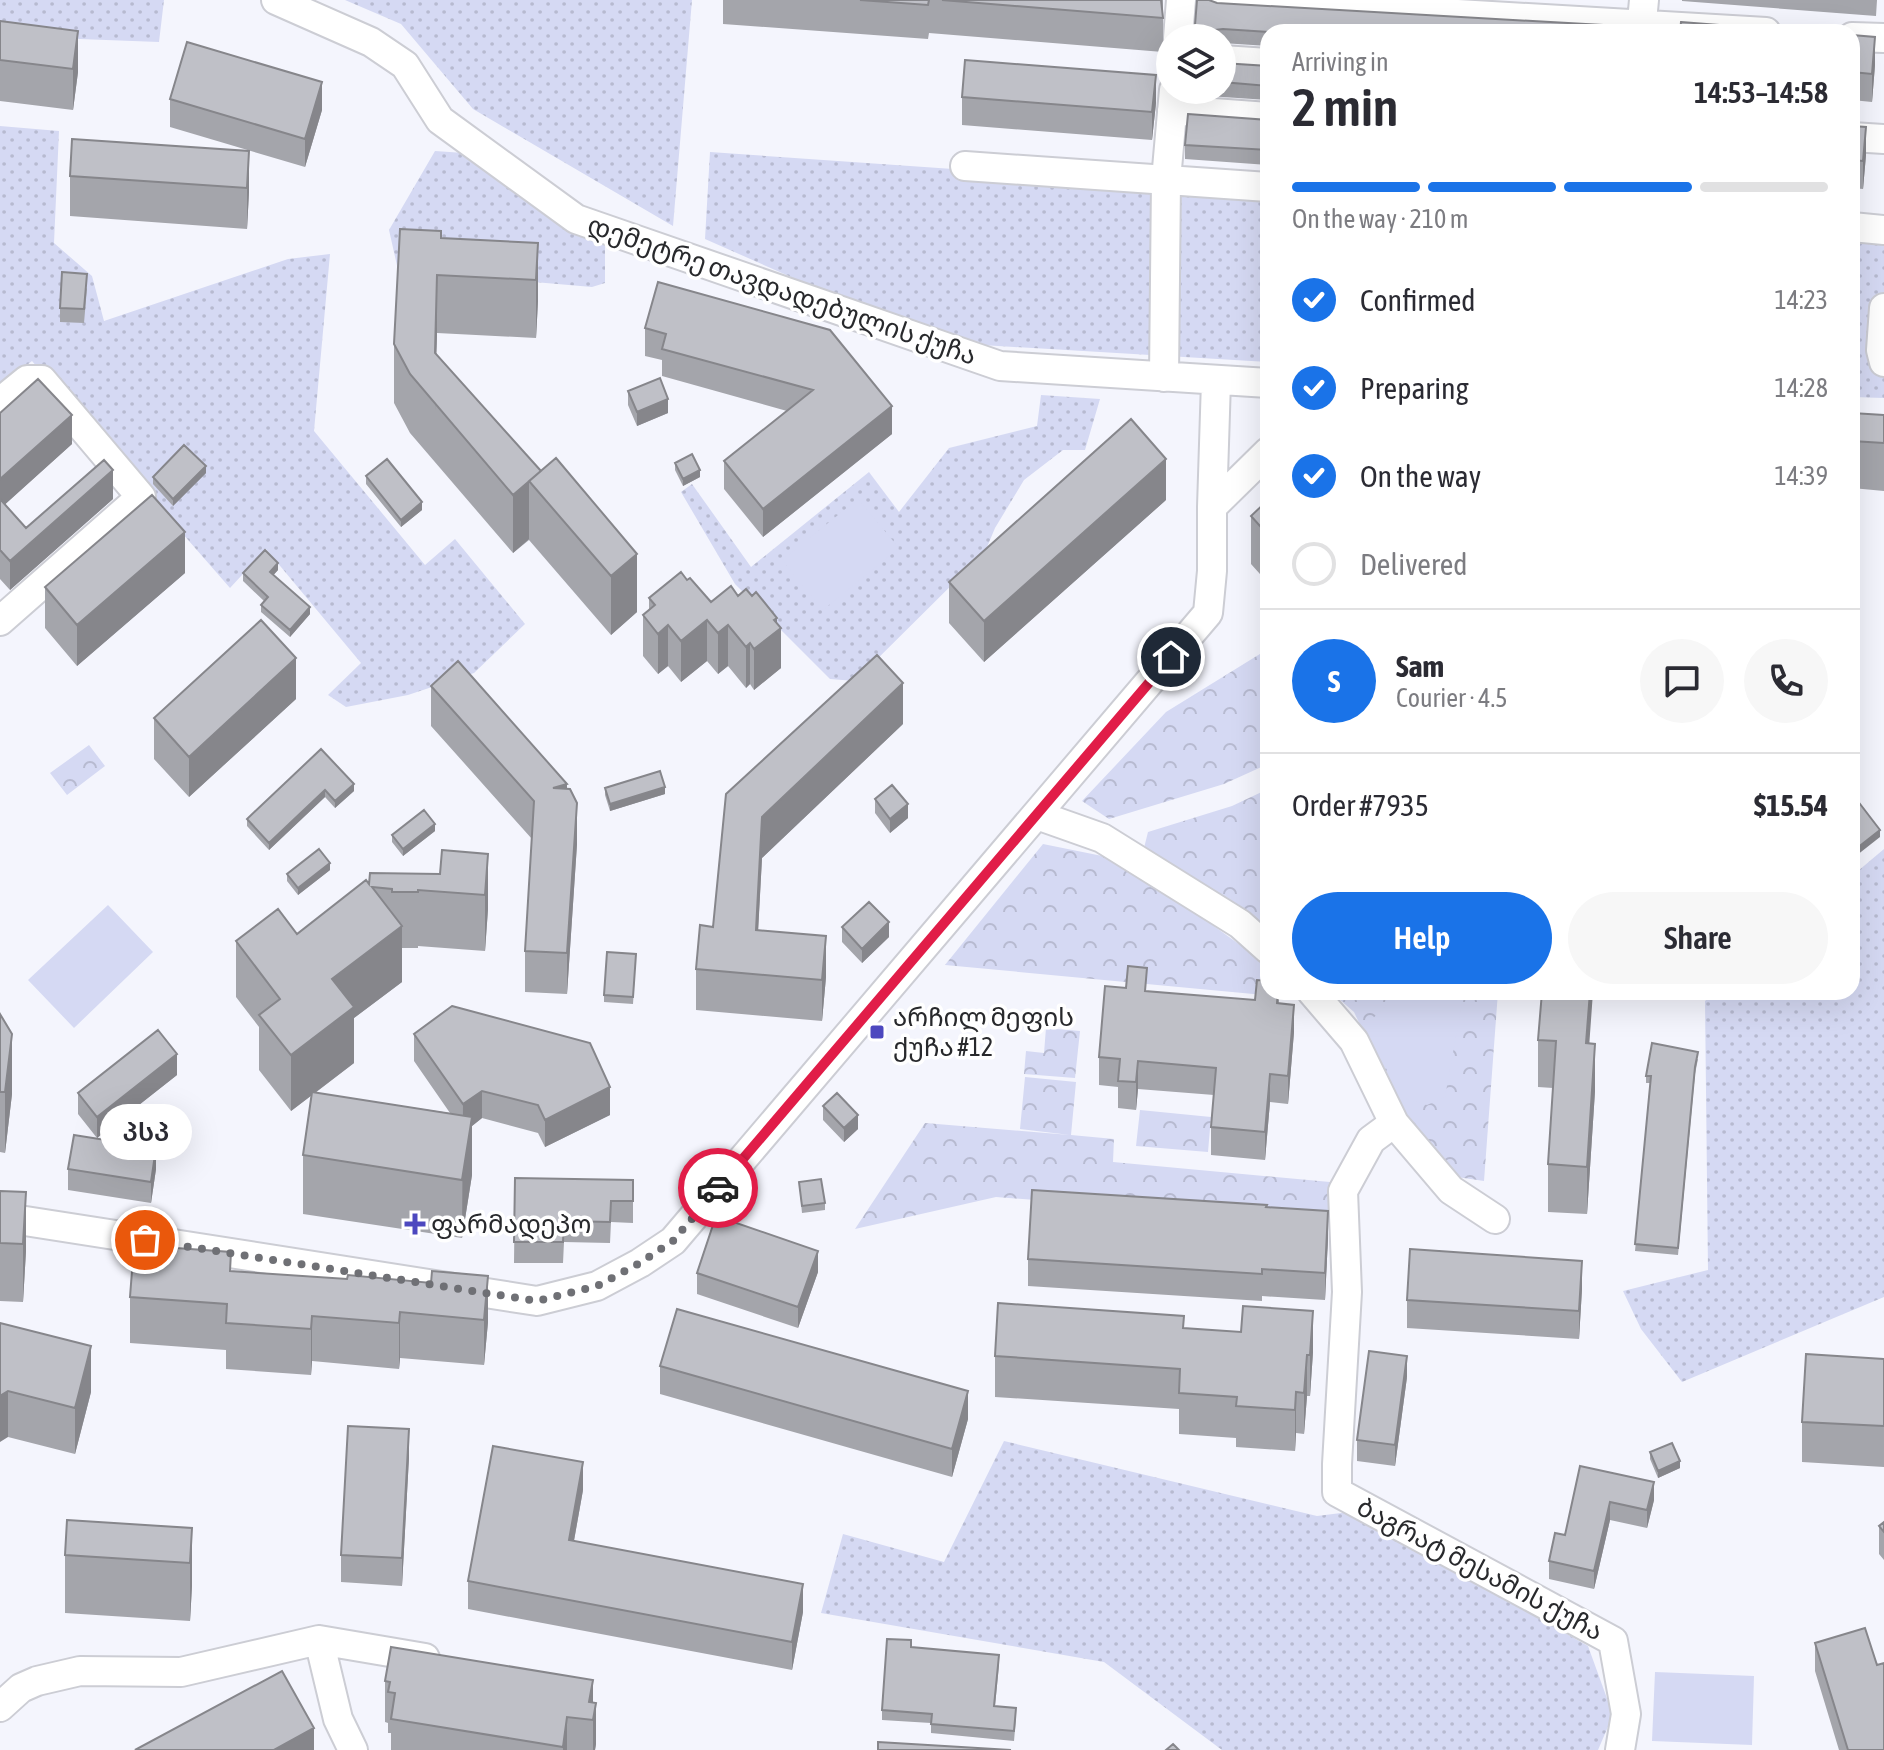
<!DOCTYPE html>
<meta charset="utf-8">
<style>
body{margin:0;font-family:"Asap Condensed","Noto Sans Georgian",sans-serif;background:#f7f7f7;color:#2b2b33;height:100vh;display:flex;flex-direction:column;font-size:30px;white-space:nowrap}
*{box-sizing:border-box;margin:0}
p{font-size:26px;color:#7c7c81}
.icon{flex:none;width:44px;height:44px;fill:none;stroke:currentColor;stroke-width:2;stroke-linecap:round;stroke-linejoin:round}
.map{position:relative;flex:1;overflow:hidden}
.side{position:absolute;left:1260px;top:24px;width:600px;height:976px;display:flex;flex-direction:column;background:#fff;border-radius:24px;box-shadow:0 8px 32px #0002}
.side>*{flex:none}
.buttons{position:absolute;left:1156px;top:24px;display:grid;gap:16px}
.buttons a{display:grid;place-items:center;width:80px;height:80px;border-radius:50%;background:#fff;box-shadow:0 8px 32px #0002;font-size:40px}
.pin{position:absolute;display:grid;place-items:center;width:68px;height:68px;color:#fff;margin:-34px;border:4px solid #fff;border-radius:50%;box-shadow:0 2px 8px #0007}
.courier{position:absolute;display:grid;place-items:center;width:80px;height:80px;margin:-40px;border:6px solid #e11d48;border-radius:50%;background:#fff;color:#222;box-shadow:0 2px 10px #0007}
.bubble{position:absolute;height:56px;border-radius:28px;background:#fff;box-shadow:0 8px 32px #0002;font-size:26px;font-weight:600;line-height:56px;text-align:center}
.overview em{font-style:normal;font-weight:600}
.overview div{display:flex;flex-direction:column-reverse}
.overview{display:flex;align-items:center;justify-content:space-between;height:136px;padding:0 32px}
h1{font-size:52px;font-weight:600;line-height:60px}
.bar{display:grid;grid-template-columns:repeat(4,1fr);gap:12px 8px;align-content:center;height:96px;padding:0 32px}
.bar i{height:10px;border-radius:6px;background:#e1e1e2}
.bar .current{background:#1a73e8}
.bar p{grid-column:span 4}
.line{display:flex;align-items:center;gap:20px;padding:0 32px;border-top:2px solid #e1e1e2}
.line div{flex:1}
.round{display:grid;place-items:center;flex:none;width:84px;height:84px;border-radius:42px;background:#f7f7f7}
ol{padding:0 32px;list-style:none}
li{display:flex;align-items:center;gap:24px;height:88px}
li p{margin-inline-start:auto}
li .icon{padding:8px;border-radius:50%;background:#1a73e8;color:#fff;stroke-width:4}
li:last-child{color:#7c7c81}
li i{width:44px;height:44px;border:4px solid #e1e1e2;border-radius:50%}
.cta{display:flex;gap:16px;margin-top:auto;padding:16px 32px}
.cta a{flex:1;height:92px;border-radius:48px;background:#1a73e8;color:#fff;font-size:32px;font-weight:600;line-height:92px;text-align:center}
.cta a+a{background:#f7f7f7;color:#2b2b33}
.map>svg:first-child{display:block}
.grass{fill:url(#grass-dots)}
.forest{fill:url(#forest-crowns)}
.garden{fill:#d5d9f3}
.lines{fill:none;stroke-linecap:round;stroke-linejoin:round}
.minor-casing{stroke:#cccdd4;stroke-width:32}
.minor{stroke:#fff;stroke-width:28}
.wall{fill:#a4a5ab}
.shaded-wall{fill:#86868b}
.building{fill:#bfc0c7;stroke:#86868b;stroke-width:2}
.done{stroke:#6f7075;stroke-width:8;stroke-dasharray:0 14.4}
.route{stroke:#e11d48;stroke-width:10}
.poi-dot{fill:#4d48bf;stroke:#fff;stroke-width:3}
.labels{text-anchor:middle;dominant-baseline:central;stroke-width:7;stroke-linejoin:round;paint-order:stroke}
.street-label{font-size:26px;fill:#28292c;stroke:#fff}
.poi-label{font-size:26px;fill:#28292c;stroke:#fff;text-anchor:start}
</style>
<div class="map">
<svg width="1884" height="1750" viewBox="0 0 1884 1750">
<defs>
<pattern id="grass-dots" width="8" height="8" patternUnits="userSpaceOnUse" patternTransform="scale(2)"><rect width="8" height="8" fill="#d5d9f3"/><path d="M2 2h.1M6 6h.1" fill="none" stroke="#b7bad0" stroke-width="1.8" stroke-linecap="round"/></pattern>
<pattern id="forest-crowns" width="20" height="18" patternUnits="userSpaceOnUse" patternTransform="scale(2)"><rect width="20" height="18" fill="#d5d9f3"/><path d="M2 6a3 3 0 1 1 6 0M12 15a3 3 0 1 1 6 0" fill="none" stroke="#b7bad0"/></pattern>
</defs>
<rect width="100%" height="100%" fill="#f4f5fd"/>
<path class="grass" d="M0,0H164L159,42L0,36Z
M345,0H692L673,226L473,109L401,24Z
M0,126L59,131L54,243L92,276L104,321L288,259L330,254L314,431L425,565L455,539L525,624L474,673L408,695L346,707L328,695L361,663L266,549L230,588L32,361L0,386Z
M435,151L464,153L588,230L605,246V283L592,287L398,270L389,230Z
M710,152L1268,191V362L982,345L825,292L705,239Z
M1852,232L1884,234V398L1852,397Z
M1041,395L1100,399L1085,450H1063L1024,480L995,528L985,552L855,681L830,679L735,584L681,492L692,484L751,567L869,472L899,512L949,448L1037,426Z
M1884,849V1297L1682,1382L1641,1329L1623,1291L1708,1270L1705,1001L1716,992H1852V876Z
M1004,1441L1317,1516L1349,1512L1588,1646L1613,1715L1598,1750H1222L1104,1662L821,1613L843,1534L944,1562Z"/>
<path class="forest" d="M1268,649V764L1224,784L1109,819L1082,801L1166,712Z
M89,745L105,766L67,795L50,773Z
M1268,789V934L1236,904L1143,852L1148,832L1232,806Z
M1043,844L1122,860L1268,965V992H1283L1285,997L945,965Z
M1331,992H1498L1484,1181L1457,1177L1399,1107L1354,1012Z
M1046,1028L1080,1031L1075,1078L1024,1074L1026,1051L1044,1053Z
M1025,1077L1076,1082L1071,1135L1114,1139L1113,1162L1330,1182L1338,1223L996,1197L855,1229L925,1123L1070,1135L1020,1129Z
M1140,1110L1211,1117L1208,1152L1136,1146Z"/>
<path class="garden" d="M858,499L899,548L823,610L782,560Z
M108,905L153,952L74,1028L28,980Z
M1400,992H1464L1445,1097L1427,1105L1403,1098L1363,1028Z
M1655,1672L1754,1676L1752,1745L1652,1741Z"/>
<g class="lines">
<g class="minor-casing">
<path id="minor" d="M276,0L371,42L405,65L440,120L576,219L1000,366L1268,383
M1218,0L1766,32
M1641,32L1644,0
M1852,37L1884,38
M1178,38L1181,0
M1222,60L1268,63
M1172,110L1268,117
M1852,137L1884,139
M965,166L1268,187
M1852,227L1884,230
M1884,308L1881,350L1884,362
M1164,377L1166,180L1174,90
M0,402L27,380H42L141,497L0,621
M1212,507L1268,452
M1037,815L1102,838L1240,924L1268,949
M1312,992L1354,1041L1394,1123L1451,1190L1495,1219
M1394,1123L1371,1140L1343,1191L1347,1292L1337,1464V1492L1613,1641L1626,1714L1620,1750
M0,1217L537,1301L597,1286L640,1263L673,1241L1208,613L1212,571V507L1216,381
M319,1640L338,1719L353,1750
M0,1707L21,1688L37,1681L80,1671L181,1672L319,1640L425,1658"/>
</g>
<use href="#minor" class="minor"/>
</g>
<path class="wall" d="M723,0H1163V52L929,33L928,39L723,24Z
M1682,0H1877L1876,16L1682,1Z
M1217,3L1268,32V46L1222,43V38H1192V33Z
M0,21L78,72L73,110L0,101Z
M1852,35L1875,65L1872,102L1852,100Z
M1222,63L1268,66V100L1208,96V90H1222Z
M962,97L1156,103L1152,140L962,125Z
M170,99L322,110L305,167L170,127Z
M1268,120V165L1185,159V145Z
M1852,126L1866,155L1863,189L1852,188Z
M249,151V192L247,229L70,216V176Z
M441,238L538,243V301L536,338L437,333L436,354L541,471L637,612L611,635L529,540L513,553L410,433L394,403V344Z
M658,282L892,434L763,537L724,489V461L787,411L662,376V360L645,356V328Z
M87,288L84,323L60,322V308Z
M628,391L668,413L637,426L628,405Z
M0,413L72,444L5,504L26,528L113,499L10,590L0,579Z
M1852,413L1884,415V491L1852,488Z
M675,463L700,477L683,486L675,470Z
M206,473L173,506L153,484V477Z
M366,476L422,510L401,527L366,484Z
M1166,500L984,662L949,623V582Z
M1268,500V583L1251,564V516Z
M278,570L273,575L310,614L290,637L261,612V605L264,601L243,581V573Z
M185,573L77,666L45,628V587Z
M687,580L711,602L777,623L781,668L754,690L750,684L746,688L728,666L718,674L707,661L681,682L668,666L658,674L643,656V615L649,610V598Z
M431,686L567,789L577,844L567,994L525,992V951L532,839L431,726Z
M296,699L189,797L154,759V718Z
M903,724L762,858L758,930L826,977L822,1021L696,1010V969L713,927L726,794Z
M321,749L354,791L335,808L325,797L269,850L247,826V819Z
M605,788L665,794L610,811L605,795Z
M875,799L908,818L890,833L875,813Z
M435,831L403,856L392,842V835Z
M488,854V909L485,951L418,946V948H402V982L354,1018V1063L315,1093L450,1113L414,1061V1034L610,1115L545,1147L538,1133L482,1118L472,1126V1175L462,1238L303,1214V1155L312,1095L291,1111L259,1070V1027L236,997V941L297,934L369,884L440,874Z
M330,870L298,895L287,881V874Z
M842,927L889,937L862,963L842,942Z
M636,954L633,1004L604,1002V995Z
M1147,991L1255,1000L1279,992V1003L1294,1032L1288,1104L1270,1102L1265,1160L1211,1155V1127L1214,1095L1138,1089L1136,1110L1118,1108V1087L1099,1085V1057Z
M0,1014L12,1094L5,1153L0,1152Z
M1538,1040L1589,1043L1595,1091L1587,1214L1548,1212V1164L1553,1088L1538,1087Z
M1698,1059L1695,1074L1678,1255L1635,1251L1650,1083H1646V1076Z
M177,1075L97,1138L78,1114V1093Z
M823,1106L858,1129L844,1142L823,1120Z
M68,1169H156L151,1203L68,1190Z
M515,1178L633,1180V1223L611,1222L610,1243L564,1242L563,1263H514Z
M799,1182L825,1203V1210L802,1213Z
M0,1191L26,1251L23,1302L0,1301Z
M1266,1207L1328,1238L1325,1300L1262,1296V1301L1028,1286V1259Z
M231,1271L347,1279L431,1283L488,1322L484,1365L400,1358L399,1369L312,1361L311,1375L226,1369V1350L130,1343V1297Z
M818,1272L798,1328L697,1294V1273Z
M1582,1289L1579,1339L1407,1328V1300Z
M0,1323L91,1392L75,1454L8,1437Z
M1184,1328L1313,1352L1310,1396H1307L1304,1434L1296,1433L1295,1451L1236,1447V1438L1179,1434V1409L995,1397V1356Z
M1884,1359V1467L1802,1462V1422Z
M660,1366L968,1419L952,1477L660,1394Z
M1407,1377L1395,1466L1357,1461V1440Z
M1650,1452L1680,1468L1658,1478L1650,1459Z
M409,1457L402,1586L341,1582V1555Z
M1580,1466L1654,1500L1647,1528L1610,1520L1594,1589L1549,1579V1561L1565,1535Z
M583,1490L574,1541L803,1612L792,1670L468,1609V1581Z
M1884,1522V1560L1879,1554V1526Z
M192,1528V1586L190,1621L65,1613V1555Z
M1815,1643L1877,1665L1884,1750H1839L1815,1671Z
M911,1647L999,1665L995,1706L1016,1718L1014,1741L931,1733V1723L882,1720V1710Z
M385,1681L593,1702L596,1744L595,1750H391V1733H388V1723L385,1722Z"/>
<path class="shaded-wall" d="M1215,30V38H1210V34Z
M78,31V72L73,110V69Z
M1875,37V65L1872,102V74Z
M1156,75V103L1152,140V112Z
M322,82V110L305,167V139Z
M1866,127V155L1863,189V161Z
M249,151V192L247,229V188Z
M538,243V301L536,338V280Z
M437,275V333L435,411V353Z
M668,399V413L637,426V412Z
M892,406V434L763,537V509Z
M72,415V444L0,509V479Z
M1166,459V500L984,662V621Z
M206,466V473L173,506V499Z
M113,470V499L10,590V561Z
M700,470V477L683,486V479Z
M529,481V539L513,553V495Z
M1856,495V543L1852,601V554Z
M422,502V510L401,527V520Z
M185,532V573L77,666V625Z
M637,554V612L611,635V576Z
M278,563V570L270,579V572Z
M310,607V614L290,637V630Z
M777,618V631L781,628V668L754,690V649Z
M707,620V661L681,682V641Z
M668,625V666L658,674V634Z
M728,625V666L718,674V633Z
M750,643V684L746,688V647Z
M296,658V699L189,797V757Z
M903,683V724L762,858L756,971V930L762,817Z
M354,784V791L335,808V801Z
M567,784V824L553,788Z
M665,787V794L610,811V804Z
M325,790V797L269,850V843Z
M577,803V844L567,994V953Z
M908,804V818L890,833V819Z
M435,824V831L403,856V849Z
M1880,830V837L1852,859V852Z
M488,854V909L485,951V895Z
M330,863V870L298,895V888Z
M889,922V937L862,963V949Z
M402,926V982L354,1018V1063L291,1111V1055L332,979Z
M826,936V977L822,1021V980Z
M1590,992H1593L1586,1090V1043Z
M1294,1005V1032L1288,1104V1076Z
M12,1034V1094L5,1153V1092Z
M1595,1044V1091L1587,1214V1167Z
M177,1054V1075L97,1138V1117Z
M1138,1061V1089L1136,1110V1082Z
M1270,1074V1102L1265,1160V1132Z
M610,1087V1115L545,1147V1120Z
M482,1091V1118L472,1126V1175L462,1238L463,1104Z
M858,1115V1129L844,1142V1128Z
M156,1148V1169L151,1203V1182Z
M26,1192V1251L23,1302V1244Z
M1328,1211V1238L1325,1300V1273Z
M818,1251V1272L798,1328V1307Z
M1582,1261V1289L1579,1339V1311Z
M488,1276V1322L484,1365V1320Z
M1313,1311V1352L1310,1396V1355Z
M400,1312V1358L399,1369V1323Z
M312,1316V1361L311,1375V1329Z
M91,1346V1392L75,1454V1408Z
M1307,1355V1396L1304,1434V1393Z
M1407,1356V1377L1395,1466V1445Z
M8,1391V1437L0,1442V1396Z
M968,1391V1419L952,1477V1449Z
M1296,1392V1433L1295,1451V1410Z
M409,1429V1457L402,1586V1558Z
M1680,1461V1468L1658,1478V1471Z
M583,1462V1490L569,1568V1540Z
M1654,1482V1500L1647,1528V1510Z
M1610,1502V1520L1594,1589V1571Z
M192,1528V1586L190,1621V1563Z
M803,1584V1612L792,1670V1642Z
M593,1680V1719L589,1702Z
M596,1703V1744L595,1750H593V1720Z
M567,1717V1750H563V1747Z
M314,1728V1750H274Z"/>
<path class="building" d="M860,0H929L928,5Z
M942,0H1161L1163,18Z
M1197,0H1209L1217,3L1620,26L1619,32H1269L1223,29L1215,30L1210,34L1192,33L1195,25Z
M0,21L78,31L73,69L0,60Z
M1681,22L1810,32H1680Z
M1852,35L1875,37L1872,74L1852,72Z
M187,42L322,82L305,139L170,99Z
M965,60L1156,75L1152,112L962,97Z
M1222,63L1268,66V86L1222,82Z
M1188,114L1268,120V150L1185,145Z
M1852,126L1866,127L1863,161L1852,160Z
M72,139L249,151L247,188L70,176Z
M400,229L441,231V238L538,243L536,280L437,275L435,353L541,471L513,495L410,374L394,344Z
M62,272L87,274L84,309L60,308Z
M658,282L830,330L892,406L763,509L724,461L813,390L662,349L666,334L645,328Z
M660,378L668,399L637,412L628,391Z
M38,379L72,415L0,479V413Z
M1852,413L1884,415V443L1852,441Z
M1131,419L1166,459L984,621L949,582Z
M184,445L206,466L173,499L153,477Z
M692,454L700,470L683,479L675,463Z
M556,458L637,554L611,576L529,481Z
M387,459L422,502L401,520L366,476Z
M104,460L113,470L10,561L0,550V499L26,528Z
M152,495L185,532L77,625L45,587Z
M1852,495H1856L1852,554Z
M1268,500V535L1251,516Z
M265,550L278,563L270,572L310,607L290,630L261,605L268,597L243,573Z
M681,572L687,580L690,578L711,602L731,586L738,596L746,589L752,596L756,592L777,618L774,620L781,628L754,649L750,643L746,647L728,625L718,633L707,620L681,641L668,625L658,634L643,615L655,605L649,598Z
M261,620L296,658L189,757L154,718Z
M877,655L903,683L762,817L756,930L826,936L822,980L696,969L700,925L713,927L726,794Z
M458,661L567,784L553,788L570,789L577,803L567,953L525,951L534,801L431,686Z
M321,749L354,784L335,801L325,790L269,843L247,819Z
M660,771L665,787L610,804L605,788Z
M892,785L908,804L890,819L875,799Z
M1857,800L1880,830L1852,852V803Z
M424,810L435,824L403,849L392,835Z
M319,849L330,863L298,888L287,874Z
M442,850L488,854L485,895L418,890V892H392V889L372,887L402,926L332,979L354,1007L291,1055L259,1015L280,999L236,941L278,909L297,934L366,880L369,884L370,873L440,874Z
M869,902L889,922L862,949L842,927Z
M607,952L636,954L633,997L604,995Z
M1128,966L1147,968L1145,991L1255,1000L1257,980L1268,981V992H1278L1277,1003L1294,1005L1288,1076L1270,1074L1265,1132L1211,1127L1216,1068L1138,1061L1136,1082L1118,1081L1120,1059L1099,1057L1105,986L1126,988Z
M1542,992H1590L1586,1043L1595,1044L1587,1167L1548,1164L1556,1041L1538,1040Z
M452,1006L590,1043L610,1087L545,1120L538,1105L482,1091L463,1104L414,1034Z
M0,1014L12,1034L5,1092H0Z
M158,1030L177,1054L97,1117L78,1093Z
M1652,1043L1698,1052L1695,1067L1678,1248L1635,1244L1651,1076H1646Z
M312,1092L472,1117L462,1180L303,1155Z
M837,1093L858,1115L844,1128L823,1106Z
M74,1135L156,1148L151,1182L68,1169Z
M515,1178L633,1180V1201H611L610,1222L564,1221L563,1242H514Z
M821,1179L825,1203L802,1206L799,1182Z
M1032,1190L1267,1205L1266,1207L1328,1211L1325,1273L1262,1269V1274L1028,1259Z
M0,1191L26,1192L23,1244L0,1243Z
M716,1216L818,1251L798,1307L697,1273Z
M134,1245L231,1252L230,1271L347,1279L348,1275L431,1283L432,1271L488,1276L484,1320L400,1312L399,1323L312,1316L311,1329L226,1323L227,1304L130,1297Z
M1410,1249L1582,1261L1579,1311L1407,1300Z
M998,1303L1184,1316L1183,1328L1241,1332L1243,1306L1313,1311L1310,1355H1307L1304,1393L1296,1392L1295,1410L1236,1406L1237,1397L1179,1393L1180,1369L995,1356Z
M677,1309L968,1391L952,1449L660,1366Z
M0,1323L91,1346L75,1408L8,1391L0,1396Z
M1369,1351L1407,1356L1395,1445L1357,1440Z
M1806,1354L1884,1359V1426L1802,1422Z
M348,1426L409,1429L402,1558L341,1555Z
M1672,1443L1680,1461L1658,1471L1650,1452Z
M493,1446L583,1462L569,1540L803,1584L792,1642L468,1581Z
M1580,1466L1654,1482L1647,1510L1610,1502L1594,1571L1549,1561L1555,1533L1565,1535Z
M67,1520L192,1528L190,1563L65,1555Z
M1884,1522V1532L1879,1526Z
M1865,1628L1877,1665L1884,1663V1750H1848L1815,1643Z
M887,1639L911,1640V1647L999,1655L994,1706L1016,1708L1014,1731L931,1724L932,1714L882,1710Z
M391,1647L593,1680L589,1702L596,1703L593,1720L567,1717L563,1747L391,1719L395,1693L388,1692L390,1682L385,1681Z
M282,1671L314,1728L274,1750H135Z
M878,1742L1011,1750H878Z
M1173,1744L1179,1750H1166Z"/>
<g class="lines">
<path class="done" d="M145,1240L537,1301L597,1286L640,1263L673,1241L718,1188"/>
<path class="route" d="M718,1188L1171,657"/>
</g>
<g class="poi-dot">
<rect x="869" y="1024" width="16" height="16" rx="4"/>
<path d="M411 1212h8v8h8v8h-8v8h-8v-8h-8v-8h8z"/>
</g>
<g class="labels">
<g class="street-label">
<text transform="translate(782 290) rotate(19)">დემეტრე თავდადებულის ქუჩა</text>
<text transform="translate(1480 1569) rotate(28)">ბაგრატ მესამის ქუჩა</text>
</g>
<g class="poi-label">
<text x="893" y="1017">არჩილ მეფის<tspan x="893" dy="30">ქუჩა #12</tspan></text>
<text x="431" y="1224">ფარმადეპო</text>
</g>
</g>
</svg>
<div class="buttons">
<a><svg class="icon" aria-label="layers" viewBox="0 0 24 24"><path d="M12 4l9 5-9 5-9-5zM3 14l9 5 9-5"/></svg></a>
</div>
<div class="pin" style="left:145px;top:1240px;background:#ea580c"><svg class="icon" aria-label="bag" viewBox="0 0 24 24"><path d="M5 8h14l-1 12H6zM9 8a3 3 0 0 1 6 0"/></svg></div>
<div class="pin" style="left:1171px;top:657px;background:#1f2937"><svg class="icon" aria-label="home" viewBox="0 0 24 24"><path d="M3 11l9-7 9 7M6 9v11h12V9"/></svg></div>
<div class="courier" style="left:718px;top:1188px"><svg class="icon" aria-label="car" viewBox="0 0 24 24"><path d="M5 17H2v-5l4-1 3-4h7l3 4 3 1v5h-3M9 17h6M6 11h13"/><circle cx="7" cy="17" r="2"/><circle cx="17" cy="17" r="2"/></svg></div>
<div class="bubble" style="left:100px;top:1104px;width:92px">პსპ</div>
<section class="side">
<div class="overview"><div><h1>2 min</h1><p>Arriving in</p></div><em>14:53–14:58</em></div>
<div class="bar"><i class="current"></i><i class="current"></i><i class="current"></i><i></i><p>On the way · 210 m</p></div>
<ol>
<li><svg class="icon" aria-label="check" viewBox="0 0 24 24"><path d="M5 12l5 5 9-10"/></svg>Confirmed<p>14:23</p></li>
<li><svg class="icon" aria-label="check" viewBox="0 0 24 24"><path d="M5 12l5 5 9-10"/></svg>Preparing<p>14:28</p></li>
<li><svg class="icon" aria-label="check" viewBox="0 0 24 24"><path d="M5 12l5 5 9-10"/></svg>On the way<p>14:39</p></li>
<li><i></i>Delivered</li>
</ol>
<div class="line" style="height:144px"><b class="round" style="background:#1a73e8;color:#fff">S</b><div><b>Sam</b><p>Courier · 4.5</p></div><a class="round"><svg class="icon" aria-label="chat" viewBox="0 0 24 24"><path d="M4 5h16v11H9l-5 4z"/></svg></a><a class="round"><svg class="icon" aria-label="phone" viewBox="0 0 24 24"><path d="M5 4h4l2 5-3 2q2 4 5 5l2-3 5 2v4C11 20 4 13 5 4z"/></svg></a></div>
<div class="line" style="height:104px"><div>Order #7935</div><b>$15.54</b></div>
<div class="cta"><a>Help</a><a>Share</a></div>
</section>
</div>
